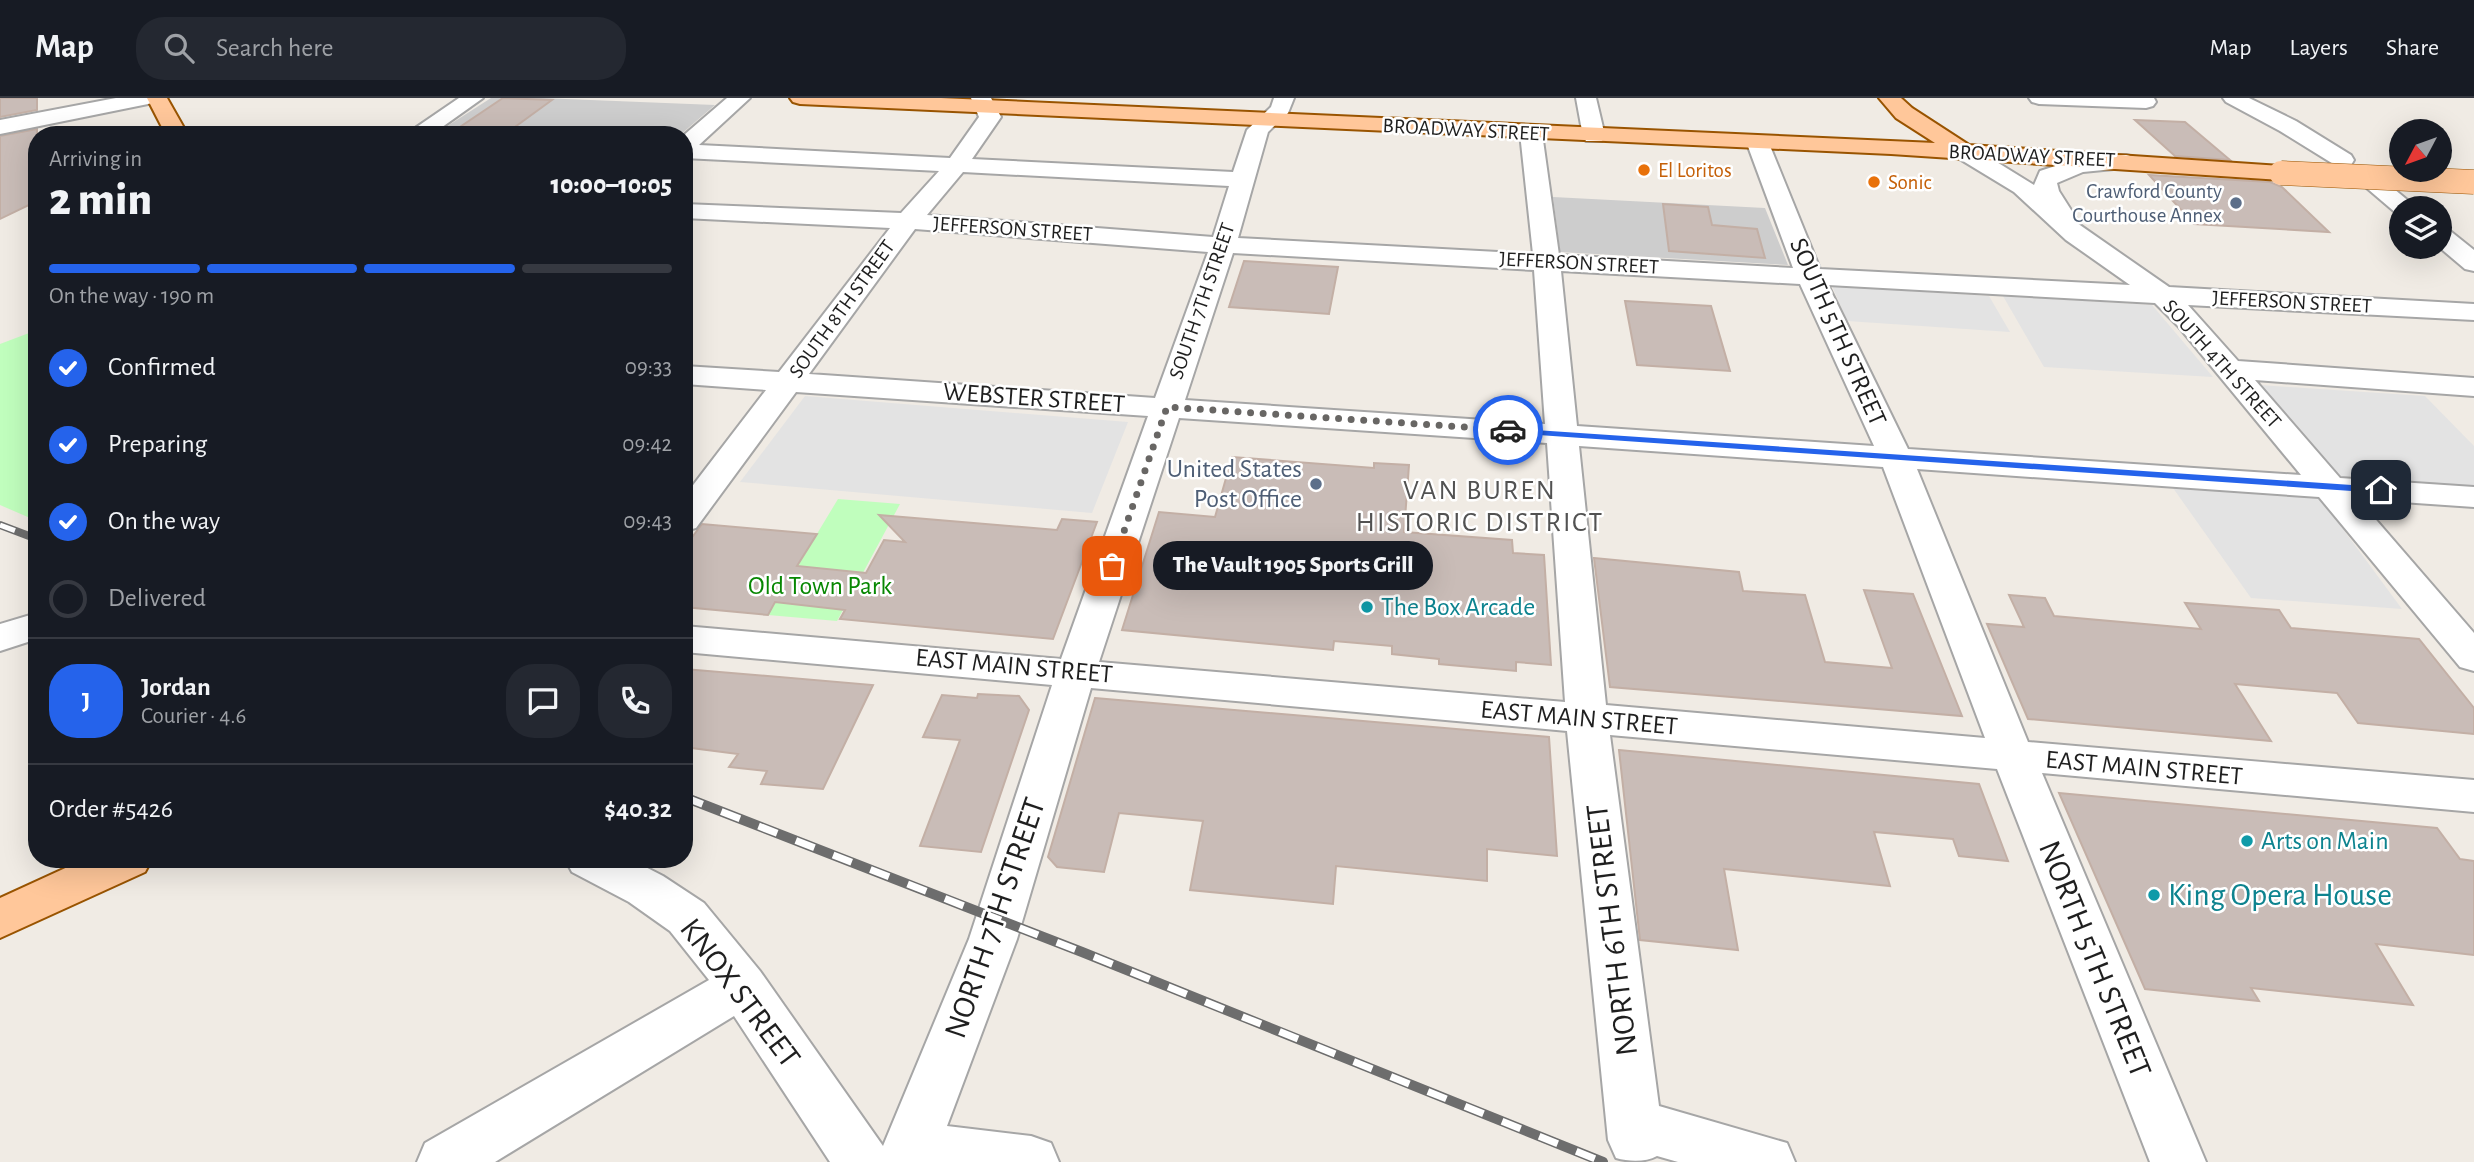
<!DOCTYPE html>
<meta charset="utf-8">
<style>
body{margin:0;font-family:"Alegreya Sans",sans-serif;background:#242831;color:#f1f3f6;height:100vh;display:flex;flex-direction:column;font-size:26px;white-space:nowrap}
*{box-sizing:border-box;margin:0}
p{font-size:23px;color:#9ea1a6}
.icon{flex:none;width:38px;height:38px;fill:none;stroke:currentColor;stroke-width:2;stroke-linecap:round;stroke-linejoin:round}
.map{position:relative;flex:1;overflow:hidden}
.sheet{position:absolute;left:28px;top:28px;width:665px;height:742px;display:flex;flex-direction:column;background:#171b24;border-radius:28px;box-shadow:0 7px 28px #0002}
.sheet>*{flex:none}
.needle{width:46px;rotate:229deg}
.buttons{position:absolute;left:2389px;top:21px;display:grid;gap:14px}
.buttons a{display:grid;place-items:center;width:63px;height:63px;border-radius:50%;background:#171b24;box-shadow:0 7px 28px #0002;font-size:35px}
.pin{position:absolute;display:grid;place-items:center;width:60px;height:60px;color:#fff;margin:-30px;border-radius:14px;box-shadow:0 4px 10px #0006}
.courier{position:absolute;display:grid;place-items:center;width:70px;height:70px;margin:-35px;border:5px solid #2563eb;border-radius:50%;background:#fff;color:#222;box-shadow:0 2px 9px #0007}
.bubble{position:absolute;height:49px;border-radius:24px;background:#171b24;box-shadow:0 7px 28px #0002;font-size:23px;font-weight:800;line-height:49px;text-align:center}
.head em{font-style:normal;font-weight:800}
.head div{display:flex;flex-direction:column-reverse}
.head{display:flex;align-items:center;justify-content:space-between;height:119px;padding:0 21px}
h1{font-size:46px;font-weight:800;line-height:52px}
.bar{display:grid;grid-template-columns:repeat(4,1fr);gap:10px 7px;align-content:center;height:84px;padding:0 21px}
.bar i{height:9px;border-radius:5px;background:#363941}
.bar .active{background:#2563eb}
.bar p{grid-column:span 4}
.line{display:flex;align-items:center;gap:18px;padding:0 21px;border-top:2px solid #363941}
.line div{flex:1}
.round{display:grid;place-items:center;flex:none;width:74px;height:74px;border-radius:28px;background:#242831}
ol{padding:0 21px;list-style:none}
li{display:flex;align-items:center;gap:21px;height:77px}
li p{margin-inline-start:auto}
li .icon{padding:7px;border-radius:50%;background:#2563eb;color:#fff;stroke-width:4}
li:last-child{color:#9ea1a6}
li i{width:38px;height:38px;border:4px solid #363941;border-radius:50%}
header{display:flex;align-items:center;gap:42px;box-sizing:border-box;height:98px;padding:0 35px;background:#171b24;border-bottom:2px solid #363941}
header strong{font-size:33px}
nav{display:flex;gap:38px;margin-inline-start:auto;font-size:24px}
.search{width:490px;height:63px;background:#242831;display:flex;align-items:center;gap:18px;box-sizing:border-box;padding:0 24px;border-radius:28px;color:#9ea1a6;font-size:26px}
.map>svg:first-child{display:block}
.religious{fill:#cdcdcd}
.park{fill:#c0febd}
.parking{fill:#e3e3e3}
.building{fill:#c9bcb7;stroke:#c3afa5;stroke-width:2}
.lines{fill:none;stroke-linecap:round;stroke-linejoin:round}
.minor-casing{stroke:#a6a6a6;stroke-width:4}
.major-casing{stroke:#995400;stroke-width:4}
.minor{fill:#fff;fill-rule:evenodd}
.major{fill:#ffc79a;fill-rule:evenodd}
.rail-far1-casing{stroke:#6d6d6d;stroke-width:8}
.rail-casing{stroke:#6d6d6d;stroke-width:10}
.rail-far1{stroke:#fff;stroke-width:5;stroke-dasharray:16;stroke-linecap:butt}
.rail{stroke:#fff;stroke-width:7;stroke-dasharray:20;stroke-linecap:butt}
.major-bridge-casing{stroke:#995400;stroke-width:25;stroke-linecap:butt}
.major-bridge{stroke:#ffc79a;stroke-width:24}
.route{fill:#2563eb}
.done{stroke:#686664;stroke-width:7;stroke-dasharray:0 12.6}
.food-dot{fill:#e8710a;stroke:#fff;stroke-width:2.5}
.service-dot{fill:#5c6f8a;stroke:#fff;stroke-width:2.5}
.culture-dot{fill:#0f9aa8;stroke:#fff;stroke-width:2.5}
.labels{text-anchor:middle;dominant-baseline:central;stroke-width:5;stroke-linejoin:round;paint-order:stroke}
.far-street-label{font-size:21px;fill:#1f1f1f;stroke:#fff}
.far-food-label{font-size:21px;fill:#c56008;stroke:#fff;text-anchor:start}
.far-service-label{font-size:21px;fill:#4e5e75;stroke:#fff;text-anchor:end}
.street-label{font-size:26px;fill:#1f1f1f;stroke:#fff}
.service-label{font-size:26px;fill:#4e5e75;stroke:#fff;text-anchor:end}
.park-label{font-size:26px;fill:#078702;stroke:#fff}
.culture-label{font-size:26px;fill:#0d838f;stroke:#fff;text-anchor:start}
.neighbourhood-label{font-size:28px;letter-spacing:2px;fill:#525252;stroke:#fff}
.near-culture-label{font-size:32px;fill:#0d838f;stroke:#fff;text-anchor:start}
.near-street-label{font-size:32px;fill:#1f1f1f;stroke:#fff}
</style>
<header>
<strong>Map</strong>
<div class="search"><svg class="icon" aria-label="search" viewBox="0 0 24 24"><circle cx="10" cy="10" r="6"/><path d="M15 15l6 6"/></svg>Search here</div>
<nav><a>Map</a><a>Layers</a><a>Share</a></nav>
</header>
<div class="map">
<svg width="2474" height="1064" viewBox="0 0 2474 1064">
<rect width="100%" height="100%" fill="#f0ebe4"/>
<path class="religious" d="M491,0H541L715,7L680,37L435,36Z
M1553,99L1765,110L1788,167L1560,154Z"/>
<path class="park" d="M37,232V423L0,407V246Z
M838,401L900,406L837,523L768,517Z"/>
<path class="parking" d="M1832,188L1989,198L2010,234L1847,223Z
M2003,198L2152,207L2213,279L2044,269Z
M2259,287L2425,298L2474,348V388L2338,379Z
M805,298L1128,324L1092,415L740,384Z
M2173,390L2320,400L2402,511L2251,500Z"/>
<path class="building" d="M0,0H37V12L0,19Z
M503,0L552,2L504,37H448Z
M2135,22L2185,24L2230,62L2175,58Z
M37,31V103L0,121V38Z
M2149,77L2270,84L2282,89L2329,134L2194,126Z
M1663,106L1708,109L1712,127L1757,131L1765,160L1669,153Z
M1244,163L1338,169L1329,216L1229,209Z
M1625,203L1711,208L1730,273L1637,267Z
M1232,359L1374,370V365L1409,367L1404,434L1512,442L1513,455L1544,457L1551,567L1516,564V573L1439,566V561L1392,556V548L1334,543L1333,552L1122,532L1159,414L1215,419Z
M879,417L1057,432L1062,421L1097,424L1053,541L840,521L845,512L775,504L768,517L684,509V450L702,426L817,436L797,468L866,475L884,442L905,444Z
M1594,460L1739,474L1743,493L1805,497L1825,564L1892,570L1864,492L1913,496L1962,618L1610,589Z
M2009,497L2045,500L2054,518L2201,531L2185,505L2279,512L2291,530L2419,541L2474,610V636L2358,625L2337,595L2235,586L2271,643L2028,621L1987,526L2024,529Z
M684,571L873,587L823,691L761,686L767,673L729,669L738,656L684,649Z
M978,596L1019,598L1029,612L981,754L920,748L960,642L923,639L942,597L977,600Z
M1095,600L1549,639L1557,758L1487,751V783L1336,768L1333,806L1190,792L1203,723L1119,715L1104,774L1057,769L1048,759Z
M1619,652L1979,686L2008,763L1959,758L1953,741L1874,734L1890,788L1724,771L1738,852L1640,842Z
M2059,695L2437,730L2460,761L2474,763V857L2376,846L2413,907L2251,890L2259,903L2145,891Z"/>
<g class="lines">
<g class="minor-casing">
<path id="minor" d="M116,0H158L155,4L148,6L0,36V22Z
M459,0H483L431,37H405Z
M727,0H750L699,47L950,60L979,19L971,0H991L1001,19L972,61L1233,74L1247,32L1271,9L1274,0H1294L1288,15L1268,34L1238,140L1533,156L1520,35L1523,30H1539L1542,35L1559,157L1793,170L1746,43L1749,38H1765L1768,43L1820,171L2130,187L2066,142L2014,94L1958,60L1955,55L1958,50H1974L2034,87L2040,73L2080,60L2126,57L2134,59L2137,64L2134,69L2083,74L2057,85L2059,93L2078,123L2077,125L2169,189L2474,206V222L2188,207L2238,263L2474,280V298L2255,282L2340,380L2474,389V409L2358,401L2474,535V573L2460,569L2319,399L1917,371L2028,644L2474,682V714L2042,675L2206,1064H2150L1997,671L1610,637L1659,1008L1787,1045L1795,1064H1678L1657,1058C1646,1064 1630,1064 1616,1060L1608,1042L1567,633L1091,590L1017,841L947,1028L1031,1038L1051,1045L1059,1064H830L734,918L495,1064H417L425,1045L709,882L670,833L629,804L572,774L565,761H630L663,778L704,805L760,873L883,1048L969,841L1052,587L684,554V528L1061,561L1148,318L796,294L696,430L684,433V399L766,292L684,286V268L779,274L890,130L684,120V106L901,115L939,73L684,60V37ZM963,74L1229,88L1213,139L927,117ZM915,131L1208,154L1155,300L809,276ZM1233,155L1534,172L1545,326L1185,302ZM1561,173L1800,186L1874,348L1577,328ZM1828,187L2155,205L2178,228L2301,377L1908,351ZM1179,320L1547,345L1565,604L1099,564ZM1579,348L1883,369L1985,640L1606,607Z
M1576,0H1596L1605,38L1602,43H1586L1583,38Z
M2029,0H2154L2156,4L2153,8L2146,10L2039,6L2032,4Z
M2223,0H2249L2296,23L2351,57L2354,62L2351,67H2335L2280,33L2226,4Z
M2374,79L2382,81L2417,110H2401V116L2396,115L2362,86L2366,81Z
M2440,129L2449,132L2474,152V173L2465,171L2439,149Z
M37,515V541L0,553V526Z"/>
</g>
<g class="major-casing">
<path id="major" d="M147,0H167L188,37H166Z
M790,0H941L1935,45L1896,20L1879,0H1901L1912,10L1969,47L2281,68L2289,70L2293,75L2289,80L2281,82L1891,56L800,6L793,4Z
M85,761H152L145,774L0,840V800Z"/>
</g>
<use href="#minor" class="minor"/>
<use href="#major" class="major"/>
<g class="rail-far1-casing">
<path id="rail-far1" d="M0,427L37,441"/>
</g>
<g class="rail-casing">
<path id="rail" d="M684,699L1082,854L1603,1064"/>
</g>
<use href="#rail-far1" class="rail-far1"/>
<use href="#rail" class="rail"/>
<g class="major-bridge-casing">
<path id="major-bridge" d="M2281,75L2474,84"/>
</g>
<use href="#major-bridge" class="major-bridge"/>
</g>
<path class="route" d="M1504,330L2381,389L2386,392L2381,395L1508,335L1504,334Z"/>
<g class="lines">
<path class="done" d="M1112,468L1167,309L1508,332"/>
</g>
<g class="food-dot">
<circle cx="1644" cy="72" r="7"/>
<circle cx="1874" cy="84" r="7"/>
</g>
<g class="service-dot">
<circle cx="2236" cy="105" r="7"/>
<circle cx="1316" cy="386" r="7"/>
</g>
<g class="culture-dot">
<circle cx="1367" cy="509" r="7"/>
<circle cx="2247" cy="743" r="7"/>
<circle cx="2154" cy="797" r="7"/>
</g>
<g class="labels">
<g class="far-street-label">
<text transform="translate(1466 32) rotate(3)">BROADWAY STREET</text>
<text transform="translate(2032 58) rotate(3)">BROADWAY STREET</text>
<text transform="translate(1013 131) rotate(4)">JEFFERSON STREET</text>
<text transform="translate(1579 165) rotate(3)">JEFFERSON STREET</text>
<text transform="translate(1202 203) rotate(-71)">SOUTH 7TH STREET</text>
<text transform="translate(2292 204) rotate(3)">JEFFERSON STREET</text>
<text transform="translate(842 211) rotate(-54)">SOUTH 8TH STREET</text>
<text transform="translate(2222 266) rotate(48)">SOUTH 4TH STREET</text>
</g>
<g class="far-food-label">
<text x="1658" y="72">El Loritos</text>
<text x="1888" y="84">Sonic</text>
</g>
<g class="far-service-label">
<text x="2222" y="93">Crawford County<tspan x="2222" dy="24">Courthouse Annex</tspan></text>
</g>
<g class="street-label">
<text transform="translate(1838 234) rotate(66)">SOUTH 5TH STREET</text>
<text transform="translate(1034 300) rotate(4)">WEBSTER STREET</text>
<text transform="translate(1014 568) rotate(5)">EAST MAIN STREET</text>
<text transform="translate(1579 620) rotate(5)">EAST MAIN STREET</text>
<text transform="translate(2144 670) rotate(5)">EAST MAIN STREET</text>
</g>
<g class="service-label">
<text x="1302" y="371">United States<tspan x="1302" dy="30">Post Office</tspan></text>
</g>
<g class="park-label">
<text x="820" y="488">Old Town Park</text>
</g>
<g class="culture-label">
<text x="1381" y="509">The Box Arcade</text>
<text x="2261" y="743">Arts on Main</text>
</g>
<g class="neighbourhood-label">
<text x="1480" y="393">VAN BUREN<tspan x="1480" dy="32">HISTORIC DISTRICT</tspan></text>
</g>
<g class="near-culture-label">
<text x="2168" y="797">King Opera House</text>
</g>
<g class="near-street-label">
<text transform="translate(995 820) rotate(-71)">NORTH 7TH STREET</text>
<text transform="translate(1612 832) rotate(-97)">NORTH 6TH STREET</text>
<text transform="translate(2095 861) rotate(68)">NORTH 5TH STREET</text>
<text transform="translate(740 895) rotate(53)">KNOX STREET</text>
</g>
</g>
</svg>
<div class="buttons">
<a><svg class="needle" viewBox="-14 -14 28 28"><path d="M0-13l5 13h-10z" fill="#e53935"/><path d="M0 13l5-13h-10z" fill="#9ea1a6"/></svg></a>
<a><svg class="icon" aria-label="layers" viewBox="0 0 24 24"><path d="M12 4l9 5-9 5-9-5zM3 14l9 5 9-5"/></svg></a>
</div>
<div class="pin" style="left:1112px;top:468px;background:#ea580c"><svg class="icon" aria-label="bag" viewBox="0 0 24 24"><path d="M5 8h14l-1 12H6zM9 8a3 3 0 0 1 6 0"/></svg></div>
<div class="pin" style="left:2381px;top:392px;background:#1f2937"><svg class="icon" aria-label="home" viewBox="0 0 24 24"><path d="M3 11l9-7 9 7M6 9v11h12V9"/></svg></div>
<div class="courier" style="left:1508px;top:332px"><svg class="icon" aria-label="car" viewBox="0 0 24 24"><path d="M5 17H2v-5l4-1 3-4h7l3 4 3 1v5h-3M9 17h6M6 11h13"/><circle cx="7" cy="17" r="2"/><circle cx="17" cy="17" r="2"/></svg></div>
<div class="bubble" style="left:1153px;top:443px;width:280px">The Vault 1905 Sports Grill</div>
<section class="sheet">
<div class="head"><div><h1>2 min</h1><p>Arriving in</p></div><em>10:00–10:05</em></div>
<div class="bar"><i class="active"></i><i class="active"></i><i class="active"></i><i></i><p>On the way · 190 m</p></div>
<ol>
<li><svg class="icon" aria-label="check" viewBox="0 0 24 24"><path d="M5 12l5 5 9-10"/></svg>Confirmed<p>09:33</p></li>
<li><svg class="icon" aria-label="check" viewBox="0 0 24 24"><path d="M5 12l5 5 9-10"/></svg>Preparing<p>09:42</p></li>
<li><svg class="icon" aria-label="check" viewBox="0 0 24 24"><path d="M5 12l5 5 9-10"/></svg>On the way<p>09:43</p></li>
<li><i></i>Delivered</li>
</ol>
<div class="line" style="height:126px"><b class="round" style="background:#2563eb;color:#fff">J</b><div><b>Jordan</b><p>Courier · 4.6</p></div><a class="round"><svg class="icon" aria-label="chat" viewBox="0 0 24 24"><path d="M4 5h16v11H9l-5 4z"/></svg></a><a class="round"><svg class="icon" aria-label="phone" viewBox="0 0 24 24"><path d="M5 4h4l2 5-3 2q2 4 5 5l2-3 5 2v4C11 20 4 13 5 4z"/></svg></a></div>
<div class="line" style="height:91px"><div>Order #5426</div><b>$40.32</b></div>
</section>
</div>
